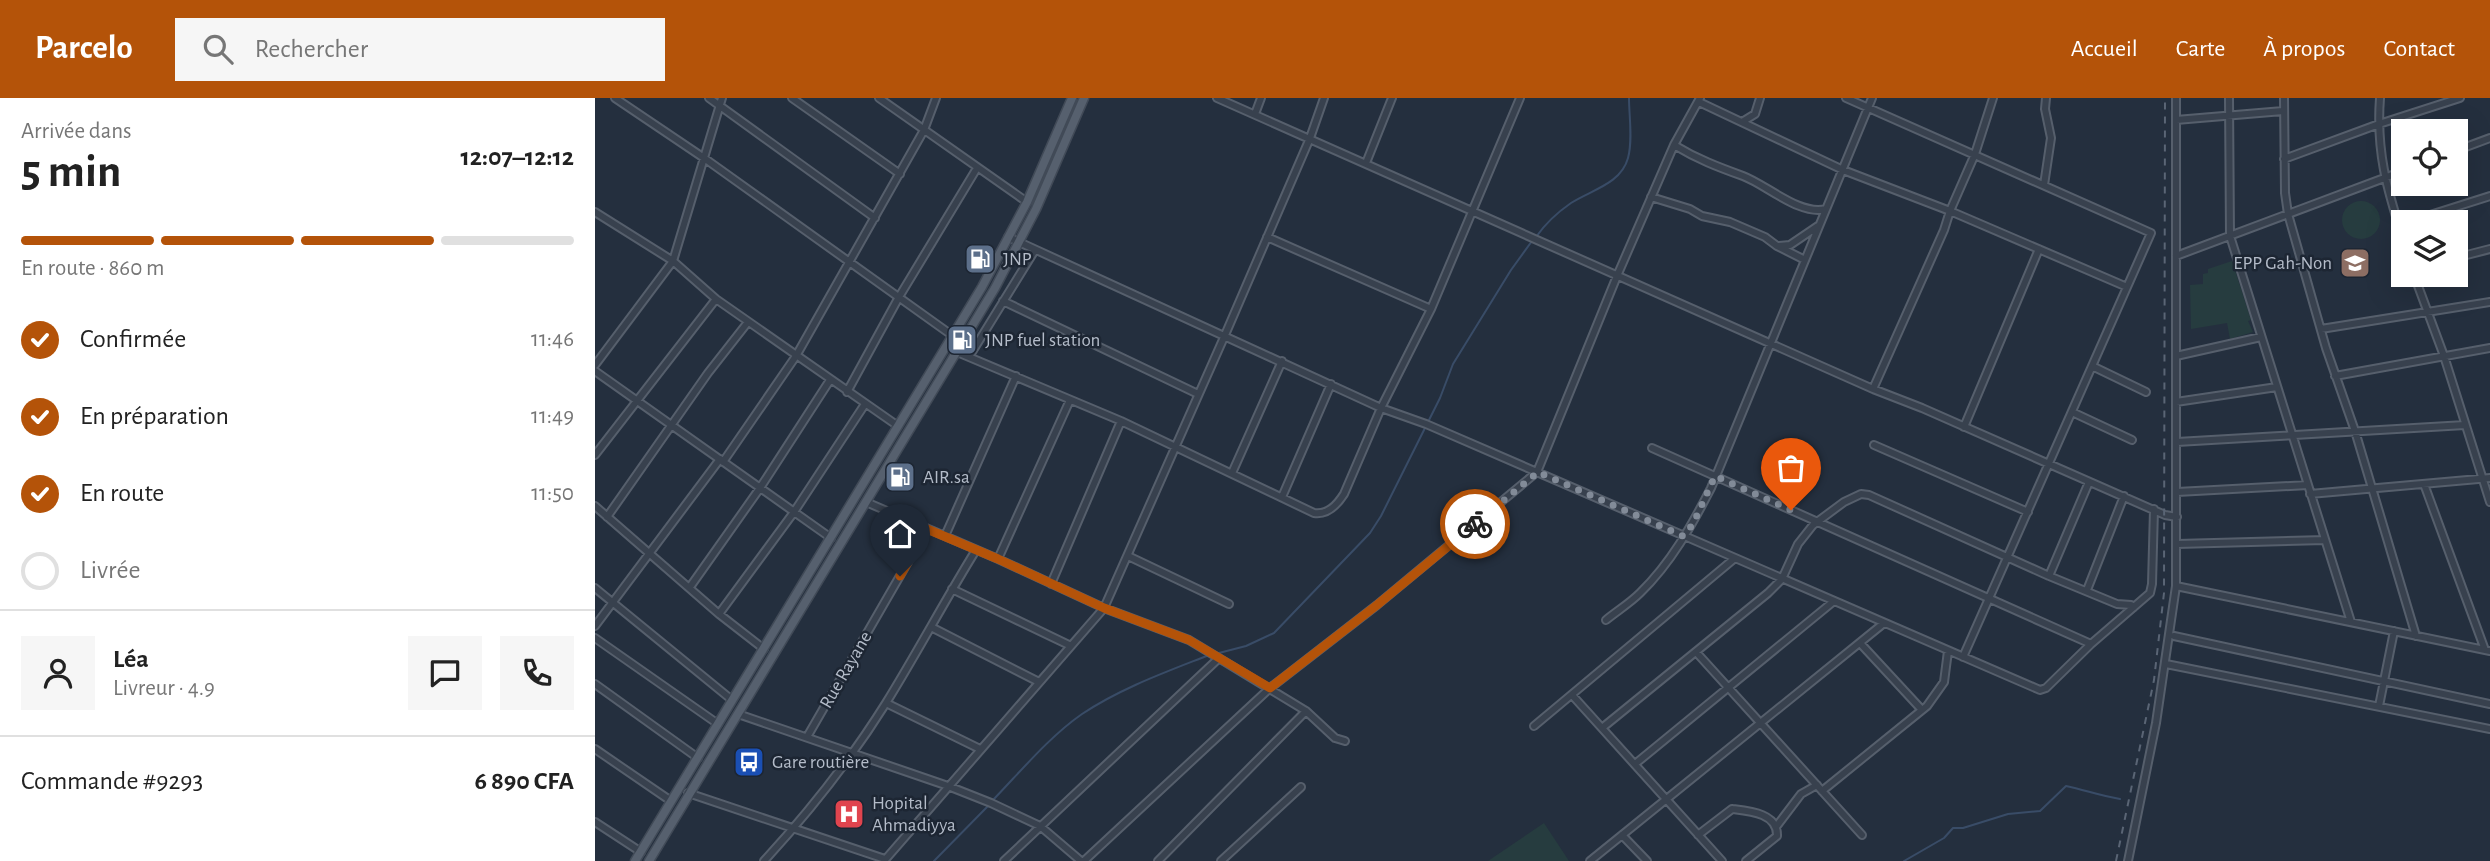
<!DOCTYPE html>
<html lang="fr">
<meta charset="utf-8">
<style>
body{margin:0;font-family:"Alegreya Sans",sans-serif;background:#f6f6f6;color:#222;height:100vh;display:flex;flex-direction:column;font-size:26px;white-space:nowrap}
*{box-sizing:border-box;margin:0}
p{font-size:23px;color:#767676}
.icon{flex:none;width:38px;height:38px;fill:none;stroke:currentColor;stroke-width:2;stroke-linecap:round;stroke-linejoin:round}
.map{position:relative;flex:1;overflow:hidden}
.side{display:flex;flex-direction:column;background:#fff;width:595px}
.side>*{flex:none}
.fabs{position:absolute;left:1796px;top:21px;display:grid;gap:14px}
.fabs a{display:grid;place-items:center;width:77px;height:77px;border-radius:0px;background:#fff;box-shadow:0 7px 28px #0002;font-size:35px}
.pin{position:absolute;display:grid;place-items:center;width:60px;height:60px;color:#fff;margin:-72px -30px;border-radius:50% 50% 50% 0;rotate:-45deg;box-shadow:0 0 7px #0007}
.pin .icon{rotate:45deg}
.courier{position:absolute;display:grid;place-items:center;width:70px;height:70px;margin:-35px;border:5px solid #b45309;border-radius:50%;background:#fff;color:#222;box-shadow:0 2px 9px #0007}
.headline em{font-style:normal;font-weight:700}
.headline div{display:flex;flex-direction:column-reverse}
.headline{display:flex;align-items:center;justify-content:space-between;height:119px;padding:0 21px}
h1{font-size:46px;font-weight:700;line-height:52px}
.bar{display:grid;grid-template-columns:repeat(4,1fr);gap:10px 7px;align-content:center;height:84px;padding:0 21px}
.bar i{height:9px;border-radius:5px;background:#e0e0e0}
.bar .current{background:#b45309}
.bar p{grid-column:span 4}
.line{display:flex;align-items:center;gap:18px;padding:0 21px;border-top:2px solid #e0e0e0}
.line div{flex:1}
.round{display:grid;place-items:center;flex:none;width:74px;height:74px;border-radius:0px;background:#f6f6f6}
ol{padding:0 21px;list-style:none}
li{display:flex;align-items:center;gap:21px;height:77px}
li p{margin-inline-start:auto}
li .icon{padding:7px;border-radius:50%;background:#b45309;color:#fff;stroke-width:4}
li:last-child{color:#767676}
li i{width:38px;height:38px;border:4px solid #e0e0e0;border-radius:50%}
header{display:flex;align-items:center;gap:42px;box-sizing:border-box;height:98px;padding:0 35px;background:#b45309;color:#fff}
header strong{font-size:33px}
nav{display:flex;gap:38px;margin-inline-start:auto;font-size:24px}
.search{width:490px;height:63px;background:#f6f6f6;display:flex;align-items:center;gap:18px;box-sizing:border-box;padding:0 24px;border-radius:0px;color:#767676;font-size:26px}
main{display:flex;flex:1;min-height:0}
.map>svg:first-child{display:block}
.green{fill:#263c3f}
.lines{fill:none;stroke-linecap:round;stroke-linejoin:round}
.stream{stroke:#394c67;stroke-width:2}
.minor-casing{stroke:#565f6c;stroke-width:10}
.major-casing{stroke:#414a57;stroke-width:11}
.minor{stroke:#38414e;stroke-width:6}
.major{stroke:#56606e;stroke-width:8}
.rail{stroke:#5a6575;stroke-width:2;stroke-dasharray:7 7;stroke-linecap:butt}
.done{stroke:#828b98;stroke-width:7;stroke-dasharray:0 12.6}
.route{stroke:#b45309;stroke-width:9}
.labels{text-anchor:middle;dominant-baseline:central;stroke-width:5;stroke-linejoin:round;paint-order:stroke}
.poi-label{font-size:19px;fill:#b4bcc9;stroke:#1d2633;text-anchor:start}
.street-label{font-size:19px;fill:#b4bcc9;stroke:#1d2633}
</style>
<header>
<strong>Parcelo</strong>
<div class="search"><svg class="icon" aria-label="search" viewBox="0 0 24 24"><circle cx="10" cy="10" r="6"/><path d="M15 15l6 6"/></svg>Rechercher</div>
<nav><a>Accueil</a><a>Carte</a><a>À propos</a><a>Contact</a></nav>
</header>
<main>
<section class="side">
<div class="headline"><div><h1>5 min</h1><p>Arrivée dans</p></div><em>12:07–12:12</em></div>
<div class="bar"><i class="current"></i><i class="current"></i><i class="current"></i><i></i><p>En route · 860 m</p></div>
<ol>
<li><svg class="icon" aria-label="check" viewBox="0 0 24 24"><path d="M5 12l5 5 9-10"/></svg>Confirmée<p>11:46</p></li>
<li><svg class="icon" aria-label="check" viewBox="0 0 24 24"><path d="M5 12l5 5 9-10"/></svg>En préparation<p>11:49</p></li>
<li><svg class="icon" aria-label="check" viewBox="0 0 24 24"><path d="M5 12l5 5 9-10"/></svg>En route<p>11:50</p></li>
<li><i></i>Livrée</li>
</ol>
<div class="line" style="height:126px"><a class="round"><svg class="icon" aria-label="person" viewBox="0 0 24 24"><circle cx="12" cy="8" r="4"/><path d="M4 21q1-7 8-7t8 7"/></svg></a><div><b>Léa</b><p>Livreur · 4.9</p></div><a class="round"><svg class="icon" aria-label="chat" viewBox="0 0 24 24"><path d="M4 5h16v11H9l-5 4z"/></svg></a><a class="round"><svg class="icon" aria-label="phone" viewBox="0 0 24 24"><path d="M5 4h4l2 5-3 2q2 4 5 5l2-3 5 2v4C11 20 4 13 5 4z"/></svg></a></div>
<div class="line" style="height:91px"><div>Commande #9293</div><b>6 890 CFA</b></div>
</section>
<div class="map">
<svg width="1895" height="763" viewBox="0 0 1895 763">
<rect width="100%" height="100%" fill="#242f3e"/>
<path class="green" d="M1747 122a19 19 0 1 1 38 0a19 19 0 1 1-38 0Z
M1637,163L1656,222L1653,223L1658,234L1635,241L1632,225L1596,231L1595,187L1608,186V176L1613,175V171Z
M949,725L974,763H893Z"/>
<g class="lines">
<path class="stream" d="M941,139C950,126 963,114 976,105C996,92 1026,86 1033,60C1038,42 1034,18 1034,0
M620,556L651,548L679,535L775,435L786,418L845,300L858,266L916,172L937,143
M398,702C426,673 454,639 487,616C526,590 571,574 614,557
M339,763L395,706
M1309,763L1349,740L1358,730H1368L1413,716L1445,713L1471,688C1490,692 1506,698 1525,701"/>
<g class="minor-casing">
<path id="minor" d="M20,0L109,60L358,238
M114,0L280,120
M197,0L305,76
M284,0L432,104
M622,0L1278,291L1327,310L1570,417L1582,419
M1251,0L1556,135L1368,559
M1634,0L1635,138L1756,524
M1689,0L1690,95L1693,116L1731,250L1760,333L1821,538
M1785,0C1781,54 1792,91 1808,141
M1104,4L1248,72L1355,113L1532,189
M660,16L666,0
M1581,22L1688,13
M1147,24L1160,16L1165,0
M1079,47C1102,61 1123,69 1148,78C1172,87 1205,118 1231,111
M1860,53L1895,40
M1689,61L1784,26L1865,0
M771,65L797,0
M1449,87L1456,40L1450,11L1451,0
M1056,99L1095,111L1107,118L1135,124L1170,139L1182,148L1210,162
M0,114L78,163L121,201L303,328
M1813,124L1895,98
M413,139L786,310L831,326L1445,592L1451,590L1496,546L1555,495L1557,486L1559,411
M672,139L836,211
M1184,148L1195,147L1223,128
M1581,158L1808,73
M1860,160L1895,151
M1819,177L1849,258L1895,404
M408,203L603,296
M1726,231L1895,204
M362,254L526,323L719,415C733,417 742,407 749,396L786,310L836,211L925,0
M1581,258L1666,239
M374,259L440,152
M0,267L78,163L127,0
M1497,268L1551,294
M0,273L236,440
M1740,278L1895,250
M1278,291L1349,132L1355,113L1380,56L1398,0
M252,294L304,199L382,70
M1581,304L1682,289
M1477,314L1537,342
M1369,329L1444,151
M1582,344L1870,327
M1279,347L1433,414
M1057,350L1496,546
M0,357L121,201
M128,364L201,258L329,32L341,0
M637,375L687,263
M1829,386L1890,552
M1582,394L1713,387
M1715,396L1895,380
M687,399L736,286
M271,404L403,461L509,510L594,542L711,613L740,640L750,643
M0,408L124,516L169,551
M12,419L113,275L153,224
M350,438L421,278
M1582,446L1730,442
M533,458L634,506
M403,461L475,302
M1454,478L1494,384
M456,486L526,323
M1581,488L1895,553
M95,489L165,390L235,282
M0,490L137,602
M357,491L476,548
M1492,492L1529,398
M124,516L199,414L270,306
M1011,522C1022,513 1035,505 1045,495C1076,465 1097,427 1116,390L1277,0
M0,528L125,361
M336,529L444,584
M1579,538L1895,606
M0,540L123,626
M1265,545L1327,612
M1101,554L1267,737
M1571,566L1895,631
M0,586L103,660
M977,597L1127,763
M291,605L385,651
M1784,608L1799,533
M143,616L353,688L396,705L445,728L486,763
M939,628L1140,460
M1007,630L1173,495L1187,481L1203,446L1218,427L1249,404L1266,396L1274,397L1454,478L1522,506L1536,507L1539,509
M212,639L332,431
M0,651L76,703
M1040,666L1239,503
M1227,693L1332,608L1349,584L1353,553
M93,695L290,761
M0,724L46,754
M1181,729L1206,696L1222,687
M1027,737L1052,763
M1103,737L1137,711C1154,713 1183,715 1182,738L1151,763
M169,763C214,714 256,661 291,605C322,555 350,502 381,452
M289,763L509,510L630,237L715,40L729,0
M409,763L624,560
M489,763L675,590L782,507L942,374L1022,178L1079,47L1105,0
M563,763L711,613
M626,763L706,689
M995,763L1289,525
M1533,763L1561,625L1581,488V0"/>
</g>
<g class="major-casing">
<path id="major" d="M40,763L387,189L432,104L477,0
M54,763L400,190L441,111L489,0"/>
</g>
<use href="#minor" class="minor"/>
<use href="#major" class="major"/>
<path class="rail" d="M1521,763L1559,582L1569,495L1570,0"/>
</g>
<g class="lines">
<path class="done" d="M880,426L943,374L1088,438L1098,426L1120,378L1196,412"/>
<path class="route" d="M305,478L332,431L403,461L509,510L594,542L675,590L782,507L880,426"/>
</g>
<defs>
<g id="fuel-square" transform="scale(1.575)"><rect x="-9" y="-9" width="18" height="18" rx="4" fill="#5c6f8a" stroke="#1d2633"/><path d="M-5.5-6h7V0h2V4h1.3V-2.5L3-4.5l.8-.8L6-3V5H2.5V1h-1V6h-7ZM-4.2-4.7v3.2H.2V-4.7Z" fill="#fff"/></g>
<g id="school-square" transform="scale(1.575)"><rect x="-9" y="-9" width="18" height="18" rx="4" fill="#8d6e63" stroke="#1d2633"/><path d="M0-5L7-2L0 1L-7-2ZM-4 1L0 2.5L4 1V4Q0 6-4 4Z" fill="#fff"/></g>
<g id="bus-square" transform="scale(1.575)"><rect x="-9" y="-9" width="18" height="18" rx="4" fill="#1a4fb4" stroke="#1d2633"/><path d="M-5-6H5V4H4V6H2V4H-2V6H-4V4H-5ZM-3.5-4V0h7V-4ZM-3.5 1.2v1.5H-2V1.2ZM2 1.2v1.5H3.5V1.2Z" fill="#fff"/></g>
<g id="hospital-square" transform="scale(1.575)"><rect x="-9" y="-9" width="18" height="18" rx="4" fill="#e0444e" stroke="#1d2633"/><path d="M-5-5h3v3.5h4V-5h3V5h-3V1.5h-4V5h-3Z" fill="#fff"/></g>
</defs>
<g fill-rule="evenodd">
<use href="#fuel-square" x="385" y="161"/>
<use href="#school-square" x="1760" y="165"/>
<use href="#fuel-square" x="367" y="242"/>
<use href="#fuel-square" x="305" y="379"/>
<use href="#bus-square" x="154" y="664"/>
<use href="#hospital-square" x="254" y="716"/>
</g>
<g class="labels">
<g class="poi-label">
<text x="408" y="161">JNP</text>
<text x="1737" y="165" text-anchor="end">EPP Gah-Non</text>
<text x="390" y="242">JNP fuel station</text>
<text x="328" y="379">AIR.sa</text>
<text x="177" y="664">Gare routière</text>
<text x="277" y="705">Hopital<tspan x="277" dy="22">Ahmadiyya</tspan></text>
</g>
<g class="street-label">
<text transform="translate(251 572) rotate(-60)">Rue Rayane</text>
</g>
</g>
</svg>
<div class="fabs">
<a><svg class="icon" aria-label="locate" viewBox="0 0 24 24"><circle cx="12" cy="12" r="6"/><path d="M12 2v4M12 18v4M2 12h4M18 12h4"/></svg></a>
<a><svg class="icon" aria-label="layers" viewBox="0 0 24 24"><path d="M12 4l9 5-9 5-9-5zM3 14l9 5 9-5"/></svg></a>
</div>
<div class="pin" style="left:1196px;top:412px;background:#ea580c"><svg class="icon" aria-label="bag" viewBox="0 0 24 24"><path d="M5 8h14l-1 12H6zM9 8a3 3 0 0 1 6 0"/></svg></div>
<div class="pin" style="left:305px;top:478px;background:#1f2937"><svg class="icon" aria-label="home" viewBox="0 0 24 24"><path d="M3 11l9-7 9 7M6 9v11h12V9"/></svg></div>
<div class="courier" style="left:880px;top:426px"><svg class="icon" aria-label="bike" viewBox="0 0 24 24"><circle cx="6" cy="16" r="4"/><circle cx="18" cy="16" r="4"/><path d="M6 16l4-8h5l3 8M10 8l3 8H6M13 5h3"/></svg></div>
</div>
</main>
